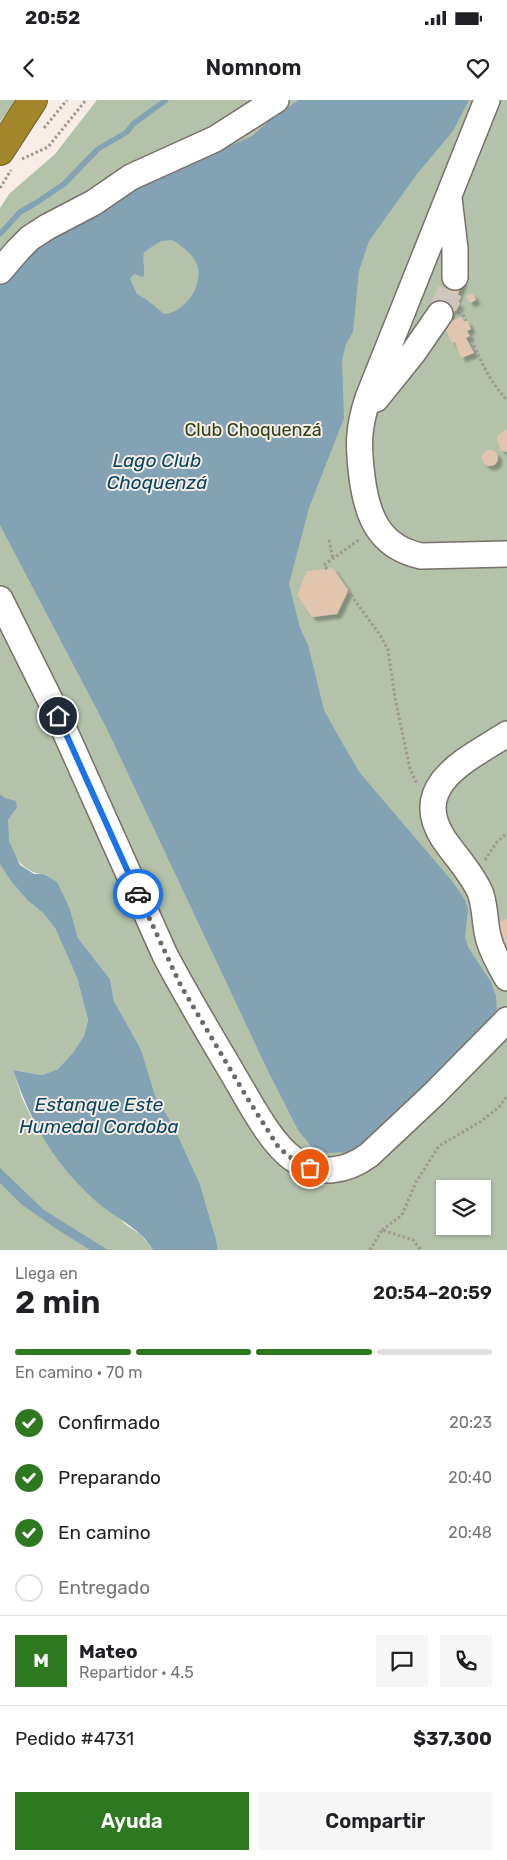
<!DOCTYPE html>
<html lang="es">
<meta charset="utf-8">
<style>
body{margin:0;font-family:Rubik,sans-serif;background:#f6f6f6;color:#202124;height:100vh;display:flex;flex-direction:column;font-size:19px;white-space:nowrap}
*{box-sizing:border-box;margin:0}
p{font-size:16px;color:#757577}
.icon{flex:none;width:28px;height:28px;fill:none;stroke:currentColor;stroke-width:2;stroke-linecap:round;stroke-linejoin:round}
.map{position:relative;height:1150px;overflow:hidden}
.panel{display:flex;flex-direction:column;background:#fff;flex:1}
.panel>*{flex:none}
.fabs{position:absolute;left:436px;top:1080px;display:grid;gap:10px}
.fabs a{display:grid;place-items:center;width:55px;height:55px;border-radius:0px;background:#fff;box-shadow:0 1px 4px #0004;font-size:25px}
.pin{position:absolute;display:grid;place-items:center;width:42px;height:42px;color:#fff;margin:-21px;border:2px solid #fff;border-radius:50%;box-shadow:0 1px 5px #0007}
.courier{position:absolute;display:grid;place-items:center;width:50px;height:50px;margin:-25px;border:4px solid #1a73e8;border-radius:50%;background:#fff;color:#222;box-shadow:0 1px 6px #0007}
.summary em{font-style:normal;font-weight:600}
.summary div{display:flex;flex-direction:column-reverse}
.summary{display:flex;align-items:center;justify-content:space-between;height:85px;padding:0 15px}
h1{font-size:32px;font-weight:600;line-height:38px}
.bar{display:grid;grid-template-columns:repeat(4,1fr);gap:8px 5px;align-content:center;height:60px;padding:0 15px}
.bar i{height:6px;border-radius:4px;background:#e0e0e0}
.bar .selected{background:#2e7920}
.bar p{grid-column:span 4}
.line{display:flex;align-items:center;gap:12px;padding:0 15px;border-top:1px solid #e0e0e0}
.line div{flex:1}
.round{display:grid;place-items:center;flex:none;width:52px;height:52px;border-radius:0px;background:#f6f6f6}
ol{padding:0 15px;list-style:none}
li{display:flex;align-items:center;gap:15px;height:55px}
li p{margin-inline-start:auto}
li .icon{padding:5px;border-radius:50%;background:#2e7920;color:#fff;stroke-width:4}
li:last-child{color:#757577}
li i{width:28px;height:28px;border:2px solid #e0e0e0;border-radius:50%}
.primary-button{display:flex;gap:10px;margin-top:auto;padding:10px 15px}
.primary-button a{flex:1;height:58px;border-radius:0px;background:#2e7920;color:#fff;font-size:20px;font-weight:600;line-height:58px;text-align:center}
.primary-button a+a{background:#f6f6f6;color:#202124}
.status{display:flex;justify-content:space-between;align-items:center;height:35px;padding:0 25px;background:#fff;direction:ltr}
.status svg{height:14px;fill:currentColor}
header{display:flex;justify-content:space-between;align-items:center;height:65px;padding:0 15px;background:#fff;font-size:22px;font-weight:600}
.map>svg:first-child{display:block}
.green{fill:#b4c2aa;fill-rule:evenodd}
.water{fill:#83a3b5;fill-rule:evenodd}
.lines{fill:none;stroke-linecap:round;stroke-linejoin:round}
.stream{stroke:#83a3b5;stroke-width:5.5}
.building{fill:#e2c5af;filter:url(#shadow)}
.minor-tunnel{stroke:#cec5bf;stroke-width:25;stroke-dasharray:25 12;stroke-linecap:butt}
.minor-casing{stroke:#79706a;stroke-width:28}
.highway-casing{stroke:#776428;stroke-width:30}
.path{stroke:#9f9893;stroke-width:3;stroke-dasharray:2.5 2.5;stroke-linecap:butt}
.minor{stroke:#fff;stroke-width:25}
.highway{stroke:#a1862b;stroke-width:28}
.done{stroke:#706a67;stroke-width:5;stroke-dasharray:0 9}
.route{stroke:#1a73e8;stroke-width:6}
.labels{text-anchor:middle;dominant-baseline:central;stroke-width:4;stroke-linejoin:round;paint-order:stroke}
.park-label{font-size:18px;fill:#2c4317;stroke:#f7ede6}
.water-label{font-size:19px;font-style:italic;fill:#054761;stroke:#f7ede6}
</style>
<div class="status"><b>20:52</b><svg viewBox="0 0 49 12"><path d="M0 12V9h3v3zM5 12V6h3v6zM10 12V3h3v9zM15 12V0h3v12zM26 1h20v11H26zM47 4h2v5h-2z"/></svg></div>
<header><svg class="icon" aria-label="back" viewBox="0 0 24 24"><path d="M15 5l-7 7 7 7"/></svg>Nomnom<svg class="icon" aria-label="heart" viewBox="0 0 24 24"><path d="M12 20l-8-8c-3-5 5-10 8-4 3-6 11-1 8 4z"/></svg></header>
<div class="map">
<svg width="507" height="1150" viewBox="0 0 507 1150">
<defs>
<filter id="shadow"><feDropShadow dx="4.5" dy="4.5" stdDeviation="1" flood-color="#0004"/></filter>
</defs>
<rect width="100%" height="100%" fill="#f7ede6"/>
<path class="green" d="M0,0H17L0,22Z
M97,0H507V1150H218L216,1139L200,1084L174,1027L155,995L140,950L114,901L110,879L78,838L70,809L44,774C20,774 3,744 8,721C9,717 15,712 17,708L0,694V108L9,94L55,54ZM445,1089H482V1126H445Z
M0,763L10,780L27,800L43,813L55,828L77,878L88,920L84,936L73,954L58,969L42,975L13,970L22,998L37,1029L125,1124L141,1135L153,1150H0Z"/>
<path class="water" d="M299,0H469L453,31L417,74L369,141L359,171L353,232L346,244L342,260L344,318L309,408L289,484L300,528L308,545L324,610L340,639L360,673L452,781L465,800L468,809L465,837L468,847L491,882L496,896L497,914L368,1043L349,1052L327,1053L315,1051L298,1030L269,973L106,627L0,425V182L16,161L108,100L198,57L225,48L252,36L274,16ZM172,140C182,146 195,155 198,168C202,188 184,213 164,214L147,200L137,194L130,179L132,176L135,174L142,177L144,175C145,167 142,161 144,152L161,141Z
M0,694L5,698L16,701L17,708L8,720L9,741L20,765L34,774H43L57,782L70,809L78,838L110,879L114,901L141,950L155,995L174,1027L200,1084L216,1139L218,1150H153C149,1145 146,1139 141,1135C129,1123 112,1115 98,1103C54,1064 32,1025 13,970L42,975L58,969L73,953L84,936L88,920L77,878L55,828L43,813L27,800L10,780L0,764Z
M0,1068L44,1110L108,1150H90L58,1130L21,1104L0,1083Z"/>
<g class="lines">
<path class="stream" d="M0,134L20,112L36,103L64,84L98,49L127,32L133,24L166,0"/>
</g>
<path class="building" d="M451,176L463,181L455,201L460,203L456,211L452,209L448,218L436,203L439,194L443,196Z
M472,193L476,200L470,203L466,196Z
M461,217L464,222L467,220L471,229L467,231L470,236L466,238L474,253L461,258L455,242L452,243L444,225Z
M505,330H507V352L501,350L497,341V336Z
M482 358a8 8 0 1 1 16 0a8 8 0 1 1-16 0Z
M333,468L348,490V491L337,514L312,517L297,495L307,471Z
M507,819V855L496,823Z"/>
<g class="lines">
<path class="minor-tunnel" d="M440,214L454,182L455,177"/>
<g class="minor-casing">
<path id="minor" d="M487,0L368,298C358,328 358,345 362,377C367,416 379,447 421,456L507,454
M449,98L455,149V177
M0,171L18,150L30,138L47,127L93,103L131,77L215,39L276,0
M376,299L413,253L440,214
M0,499L58,616L165,855C186,895 210,935 233,974C248,999 271,1045 295,1060C319,1076 346,1072 369,1055L435,993L507,920
M507,634C470,658 409,684 443,738C455,756 471,772 480,792C486,807 484,824 489,840C493,854 500,866 507,878"/>
</g>
<g class="highway-casing">
<path id="highway" d="M0,51L33,0"/>
</g>
<path class="path" d="M44,28L67,0
M22,59L48,47L86,0
M0,88L11,70
M461,210L466,221
M470,236C480,259 489,281 507,300
M329,440L333,459
M327,469L324,465L360,439
M348,491L380,535L388,550L395,598L406,650L410,669L417,684
M485,760L497,742L507,733
M382,1130L402,1115L416,1082L439,1046L480,1022L499,1007L507,996
M370,1150L382,1130L413,1140L421,1150"/>
<use href="#minor" class="minor"/>
<use href="#highway" class="highway"/>
</g>
<g class="lines">
<path class="done" d="M138,794L181,886L246,996L279,1048L294,1060L310,1068"/>
<path class="route" d="M58,616L138,794"/>
</g>
<g class="labels">
<g class="park-label">
<text x="253" y="330">Club Choquenzá</text>
</g>
<g class="water-label">
<text x="157" y="360">Lago Club<tspan x="157" dy="22">Choquenzá</tspan></text>
<text x="99" y="1004">Estanque Este<tspan x="99" dy="22">Humedal Cordoba</tspan></text>
</g>
</g>
</svg>
<div class="fabs">
<a><svg class="icon" aria-label="layers" viewBox="0 0 24 24"><path d="M12 4l9 5-9 5-9-5zM3 14l9 5 9-5"/></svg></a>
</div>
<div class="pin" style="left:310px;top:1068px;background:#ea580c"><svg class="icon" aria-label="bag" viewBox="0 0 24 24"><path d="M5 8h14l-1 12H6zM9 8a3 3 0 0 1 6 0"/></svg></div>
<div class="pin" style="left:58px;top:616px;background:#1f2937"><svg class="icon" aria-label="home" viewBox="0 0 24 24"><path d="M3 11l9-7 9 7M6 9v11h12V9"/></svg></div>
<div class="courier" style="left:138px;top:794px"><svg class="icon" aria-label="car" viewBox="0 0 24 24"><path d="M5 17H2v-5l4-1 3-4h7l3 4 3 1v5h-3M9 17h6M6 11h13"/><circle cx="7" cy="17" r="2"/><circle cx="17" cy="17" r="2"/></svg></div>
</div>
<section class="panel">
<div class="summary"><div><h1>2 min</h1><p>Llega en</p></div><em>20:54–20:59</em></div>
<div class="bar"><i class="selected"></i><i class="selected"></i><i class="selected"></i><i></i><p>En camino · 70 m</p></div>
<ol>
<li><svg class="icon" aria-label="check" viewBox="0 0 24 24"><path d="M5 12l5 5 9-10"/></svg>Confirmado<p>20:23</p></li>
<li><svg class="icon" aria-label="check" viewBox="0 0 24 24"><path d="M5 12l5 5 9-10"/></svg>Preparando<p>20:40</p></li>
<li><svg class="icon" aria-label="check" viewBox="0 0 24 24"><path d="M5 12l5 5 9-10"/></svg>En camino<p>20:48</p></li>
<li><i></i>Entregado</li>
</ol>
<div class="line" style="height:90px"><b class="round" style="background:#2e7920;color:#fff">M</b><div><b>Mateo</b><p>Repartidor · 4.5</p></div><a class="round"><svg class="icon" aria-label="chat" viewBox="0 0 24 24"><path d="M4 5h16v11H9l-5 4z"/></svg></a><a class="round"><svg class="icon" aria-label="phone" viewBox="0 0 24 24"><path d="M5 4h4l2 5-3 2q2 4 5 5l2-3 5 2v4C11 20 4 13 5 4z"/></svg></a></div>
<div class="line" style="height:65px"><div>Pedido #4731</div><b>$37,300</b></div>
<div class="primary-button"><a>Ayuda</a><a>Compartir</a></div>
</section>
